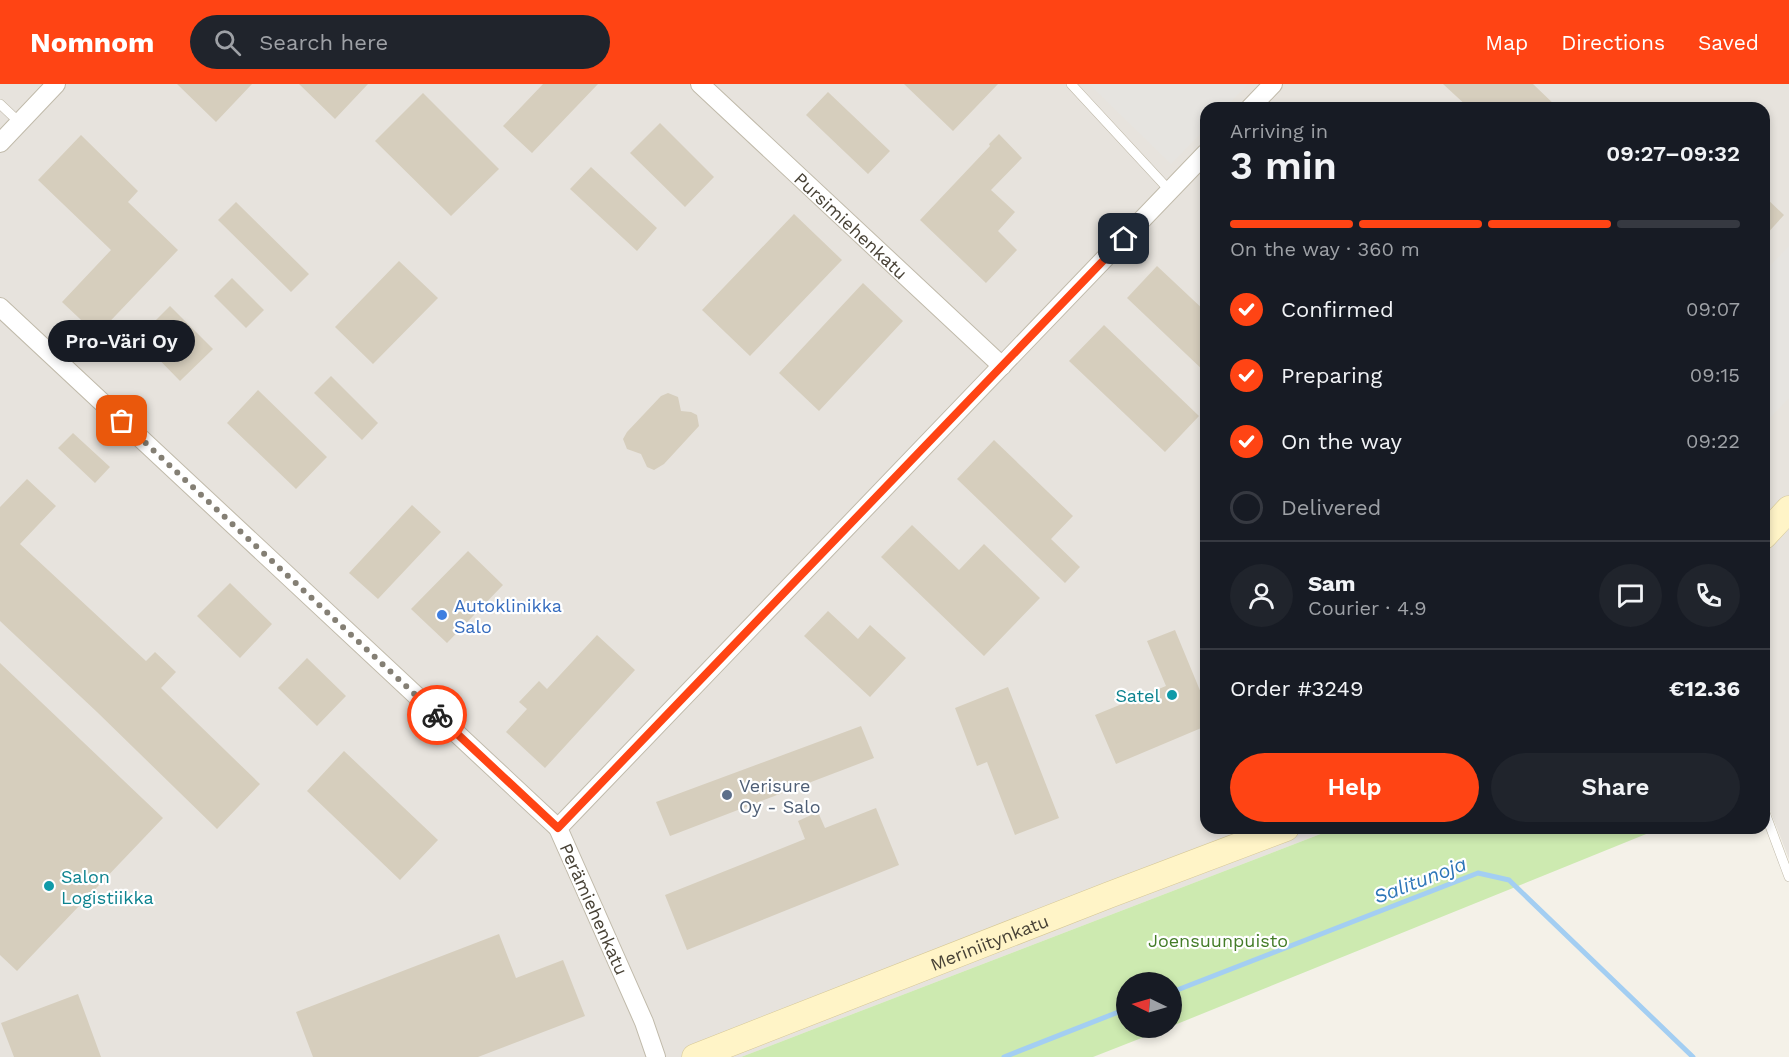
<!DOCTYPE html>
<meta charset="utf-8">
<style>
body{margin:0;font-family:"Work Sans",sans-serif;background:#20242c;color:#f1f3f6;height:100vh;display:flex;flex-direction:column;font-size:22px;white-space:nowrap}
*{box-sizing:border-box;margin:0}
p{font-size:20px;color:#9ea1a6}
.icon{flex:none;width:33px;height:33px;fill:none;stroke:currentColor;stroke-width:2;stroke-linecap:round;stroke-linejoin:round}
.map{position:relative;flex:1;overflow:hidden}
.panel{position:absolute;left:1200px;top:18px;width:570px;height:732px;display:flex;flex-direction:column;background:#171b24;border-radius:18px;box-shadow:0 3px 9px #0003}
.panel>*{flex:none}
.needle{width:39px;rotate:275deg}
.buttons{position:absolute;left:1116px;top:888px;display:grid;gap:12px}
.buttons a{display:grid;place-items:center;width:66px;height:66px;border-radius:50%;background:#171b24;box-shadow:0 3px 9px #0003;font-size:30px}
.pin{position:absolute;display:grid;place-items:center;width:51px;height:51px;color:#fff;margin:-26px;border-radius:12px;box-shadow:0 3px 9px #0006}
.courier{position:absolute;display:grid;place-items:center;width:60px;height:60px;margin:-30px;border:4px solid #ff4414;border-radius:50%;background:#fff;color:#222;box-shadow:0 2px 8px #0007}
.bubble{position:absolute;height:42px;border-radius:21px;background:#171b24;box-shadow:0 3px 9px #0003;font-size:20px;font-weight:600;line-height:42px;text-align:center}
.summary em{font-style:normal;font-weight:600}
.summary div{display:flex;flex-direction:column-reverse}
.summary{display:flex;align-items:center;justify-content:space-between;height:102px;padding:0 30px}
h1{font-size:39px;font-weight:600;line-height:45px}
.bar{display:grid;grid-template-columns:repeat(4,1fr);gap:9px 6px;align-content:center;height:72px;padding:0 30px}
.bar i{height:8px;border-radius:4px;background:#363941}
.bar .selected{background:#ff4414}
.bar p{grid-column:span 4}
.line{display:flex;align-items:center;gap:15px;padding:0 30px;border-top:2px solid #363941}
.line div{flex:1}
.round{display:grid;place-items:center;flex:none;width:63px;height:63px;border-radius:32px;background:#20242c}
ol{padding:0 30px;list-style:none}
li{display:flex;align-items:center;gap:18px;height:66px}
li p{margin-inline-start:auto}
li .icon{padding:6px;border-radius:50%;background:#ff4414;color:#fff;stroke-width:4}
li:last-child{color:#9ea1a6}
li i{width:33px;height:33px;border:3px solid #363941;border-radius:50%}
.button{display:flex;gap:12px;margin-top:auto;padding:12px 30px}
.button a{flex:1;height:69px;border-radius:36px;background:#ff4414;color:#fff;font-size:24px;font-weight:600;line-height:69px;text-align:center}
.button a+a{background:#20242c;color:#f1f3f6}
header{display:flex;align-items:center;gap:36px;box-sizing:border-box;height:84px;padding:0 30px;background:#ff4414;color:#fff}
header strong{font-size:28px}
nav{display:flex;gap:33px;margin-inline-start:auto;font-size:21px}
.search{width:420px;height:54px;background:#20242c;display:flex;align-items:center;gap:15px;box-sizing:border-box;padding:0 21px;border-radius:33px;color:#9ea1a6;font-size:22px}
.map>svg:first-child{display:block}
.industrial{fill:#e7e3dd}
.green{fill:#cdeab0}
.parking{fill:#e6e4e0}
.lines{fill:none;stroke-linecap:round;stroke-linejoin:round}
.stream{stroke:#a3cef2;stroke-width:5}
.building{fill:#d6cebd}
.lane-casing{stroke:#c0baaa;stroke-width:10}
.street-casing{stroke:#c0baaa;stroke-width:20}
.secondary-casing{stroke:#d6c897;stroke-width:27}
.lane{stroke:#fff;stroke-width:9}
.street{stroke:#fff;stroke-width:18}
.secondary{stroke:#fff4c7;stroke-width:26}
.done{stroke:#847f74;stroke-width:6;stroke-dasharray:0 10.8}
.route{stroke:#ff4414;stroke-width:8}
.shop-dot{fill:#3f7fe0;stroke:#fff;stroke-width:2}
.culture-dot{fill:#0f9aa8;stroke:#fff;stroke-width:2}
.service-dot{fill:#5c6f8a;stroke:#fff;stroke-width:2}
.labels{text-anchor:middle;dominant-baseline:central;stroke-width:4.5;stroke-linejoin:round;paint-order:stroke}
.street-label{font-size:18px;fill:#484236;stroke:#fff}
.shop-label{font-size:18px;fill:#366cbe;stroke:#fff;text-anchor:start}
.culture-label{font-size:18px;fill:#0d838f;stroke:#fff;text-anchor:end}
.service-label{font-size:18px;fill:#4e5e75;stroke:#fff;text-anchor:start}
.park-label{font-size:18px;fill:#437c27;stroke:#fff}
.water-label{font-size:20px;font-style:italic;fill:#2c75b8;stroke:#fff}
</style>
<header>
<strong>Nomnom</strong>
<div class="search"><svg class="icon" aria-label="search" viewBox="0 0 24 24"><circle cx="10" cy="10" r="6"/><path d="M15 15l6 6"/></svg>Search here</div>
<nav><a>Map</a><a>Directions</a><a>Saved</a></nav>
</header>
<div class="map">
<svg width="1789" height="973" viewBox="0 0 1789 973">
<rect width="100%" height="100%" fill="#f4f1e8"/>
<path class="industrial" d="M0,0H1789V775L1764,711V24H1206V744H1336L741,973H0Z"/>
<path class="green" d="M1336,744H1661L1172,942V898H1126V944H1167L1093,973H741Z"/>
<path class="parking" d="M1089,0H1248L1225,24H1206V44L1171,80Z
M1789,162V314L1764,340V188Z"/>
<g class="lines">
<path class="stream" d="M1172,908L1478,789L1509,796L1693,973
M1004,973L1126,925"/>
</g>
<path class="building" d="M177,0H252L216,38Z
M299,0H368L335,35Z
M543,0H598L532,69L503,42Z
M904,0H998L953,47Z
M1443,0H1533L1558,24H1469Z
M828,8L890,67L868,90L806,31Z
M423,9L499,85L451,132L375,57Z
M660,39L714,93L685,123L630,69Z
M999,50L1022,74L991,106L1015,128L998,147L1017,166L986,199L920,136L990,62L989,60Z
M81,51L138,107L128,118L178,166L97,251L62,218L111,166L38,96Z
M591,83L657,144L637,167L570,105Z
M1764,112L1784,131L1764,153Z
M236,118L309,190L291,208L218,136Z
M794,130L842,176L750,272L702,226Z
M399,177L438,214L373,280L335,243Z
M1157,182L1206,228V289L1127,214Z
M232,194L264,226L246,244L214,212Z
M863,199L903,237L819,327L779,289Z
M170,222L213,265L180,297L138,254Z
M1104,241L1199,332L1165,368L1069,277Z
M331,292L378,339L362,356L314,309Z
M258,306L327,373L296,405L227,339Z
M668,309L678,313L681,327L691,328L697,331L699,342L664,380L654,386L647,383L641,370L627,365L623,355L627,348L661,312Z
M73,349L110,383L95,399L58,364Z
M994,356L1073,432L1051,455L1080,483L1065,499L957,395Z
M27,395L56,422L20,460L146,577L155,568L176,588L161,604L260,700L217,745L97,628L0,537V423Z
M412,421L441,448L378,515L349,489Z
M912,441L959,486L984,460L1040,514L984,572L881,473Z
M468,467L503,501L447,559L411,525Z
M230,499L272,540L240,574L197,532Z
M828,527L858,555L870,541L906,574L870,613L804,552Z
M1175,546L1206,621V642L1116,680L1095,631L1166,602L1147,557Z
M597,551L635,586L545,684L506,648L527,625L519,618L539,597L547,605Z
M307,574L346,612L317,642L278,604Z
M0,579L163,734L17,887L0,871Z
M1008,603L1059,734L1015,751L987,678L977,682L955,624Z
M861,642L874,674L670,752L656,718Z
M344,667L438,756L400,796L307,707Z
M876,724L899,781L687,866L665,811L805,755L798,737L818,728L825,744Z
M499,850L516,894L563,876L585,932L478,973H313L296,928Z
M78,910L101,973H14L1,939Z"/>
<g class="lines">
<g class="lane-casing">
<path id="lane" d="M1071,0L1170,107
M0,20L19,38
M1764,726L1789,793"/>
</g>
<g class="street-casing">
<g id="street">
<path id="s1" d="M700,0L1002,282"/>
<path d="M1250,24L1273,0"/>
<path d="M0,59L56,0"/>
<path d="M0,223L558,744"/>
<path d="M656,973L644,938L558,744L1206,69"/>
</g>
</g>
<g class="secondary-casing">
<g id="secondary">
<path d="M1764,452L1789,425"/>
<path id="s2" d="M695,973L1109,811L1286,744"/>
</g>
</g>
<use href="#lane" class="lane"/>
<use href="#street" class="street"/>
<use href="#secondary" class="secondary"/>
</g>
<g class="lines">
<path class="done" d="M122,337L437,631"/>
<path class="route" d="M437,631L558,744L1124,155"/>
</g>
<circle class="shop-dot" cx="442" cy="531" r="6"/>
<g class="culture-dot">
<circle cx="1172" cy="611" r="6"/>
<circle cx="49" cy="802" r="6"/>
</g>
<circle class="service-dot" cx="727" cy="711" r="6"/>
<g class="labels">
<g class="street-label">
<text stroke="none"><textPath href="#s1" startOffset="207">Pursimiehenkatu</textPath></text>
<text transform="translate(594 825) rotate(66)">Perämiehenkatu</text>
<text stroke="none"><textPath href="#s2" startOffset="316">Meriniitynkatu</textPath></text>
</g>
<g class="shop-label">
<text x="454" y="521">Autoklinikka<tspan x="454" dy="21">Salo</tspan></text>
</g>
<g class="culture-label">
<text x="1160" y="611">Satel</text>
<text x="61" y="792" text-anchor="start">Salon<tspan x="61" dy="21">Logistiikka</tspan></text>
</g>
<g class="service-label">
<text x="739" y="701">Verisure<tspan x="739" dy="21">Oy - Salo</tspan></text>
</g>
<g class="park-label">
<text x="1218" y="856">Joensuunpuisto</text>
</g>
<g class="water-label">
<text transform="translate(1420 796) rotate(-21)">Salitunoja</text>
</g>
</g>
</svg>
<div class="buttons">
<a><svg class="needle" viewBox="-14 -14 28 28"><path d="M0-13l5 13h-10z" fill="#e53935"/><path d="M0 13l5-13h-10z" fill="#9ea1a6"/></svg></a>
</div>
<div class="pin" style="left:122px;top:337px;background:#ea580c"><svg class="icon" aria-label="bag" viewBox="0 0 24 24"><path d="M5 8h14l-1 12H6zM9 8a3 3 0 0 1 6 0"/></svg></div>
<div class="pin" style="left:1124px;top:155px;background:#1f2937"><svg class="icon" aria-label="home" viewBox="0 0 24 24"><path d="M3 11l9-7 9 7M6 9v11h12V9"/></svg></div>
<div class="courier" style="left:437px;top:631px"><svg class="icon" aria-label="bike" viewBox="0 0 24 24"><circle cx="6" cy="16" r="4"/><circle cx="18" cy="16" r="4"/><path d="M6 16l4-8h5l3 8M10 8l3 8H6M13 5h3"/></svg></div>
<div class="bubble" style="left:48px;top:236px;width:147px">Pro-Väri Oy</div>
<section class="panel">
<div class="summary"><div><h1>3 min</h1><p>Arriving in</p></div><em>09:27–09:32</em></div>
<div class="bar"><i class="selected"></i><i class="selected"></i><i class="selected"></i><i></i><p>On the way · 360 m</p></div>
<ol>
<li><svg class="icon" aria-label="check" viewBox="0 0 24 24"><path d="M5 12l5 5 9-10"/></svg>Confirmed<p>09:07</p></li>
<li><svg class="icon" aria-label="check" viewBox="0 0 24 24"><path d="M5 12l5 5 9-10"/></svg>Preparing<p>09:15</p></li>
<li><svg class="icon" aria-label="check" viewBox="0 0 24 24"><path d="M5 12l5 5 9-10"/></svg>On the way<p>09:22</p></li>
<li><i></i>Delivered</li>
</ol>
<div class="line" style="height:108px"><a class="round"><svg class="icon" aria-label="person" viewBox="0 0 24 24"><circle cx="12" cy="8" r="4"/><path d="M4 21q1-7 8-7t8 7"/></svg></a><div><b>Sam</b><p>Courier · 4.9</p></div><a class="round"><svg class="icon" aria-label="chat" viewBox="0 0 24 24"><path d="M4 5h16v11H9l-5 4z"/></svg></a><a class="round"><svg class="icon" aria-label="phone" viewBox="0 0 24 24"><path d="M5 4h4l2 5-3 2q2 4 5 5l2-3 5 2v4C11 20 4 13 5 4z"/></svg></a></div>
<div class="line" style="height:78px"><div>Order #3249</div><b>€12.36</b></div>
<div class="button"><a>Help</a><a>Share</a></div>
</section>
</div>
